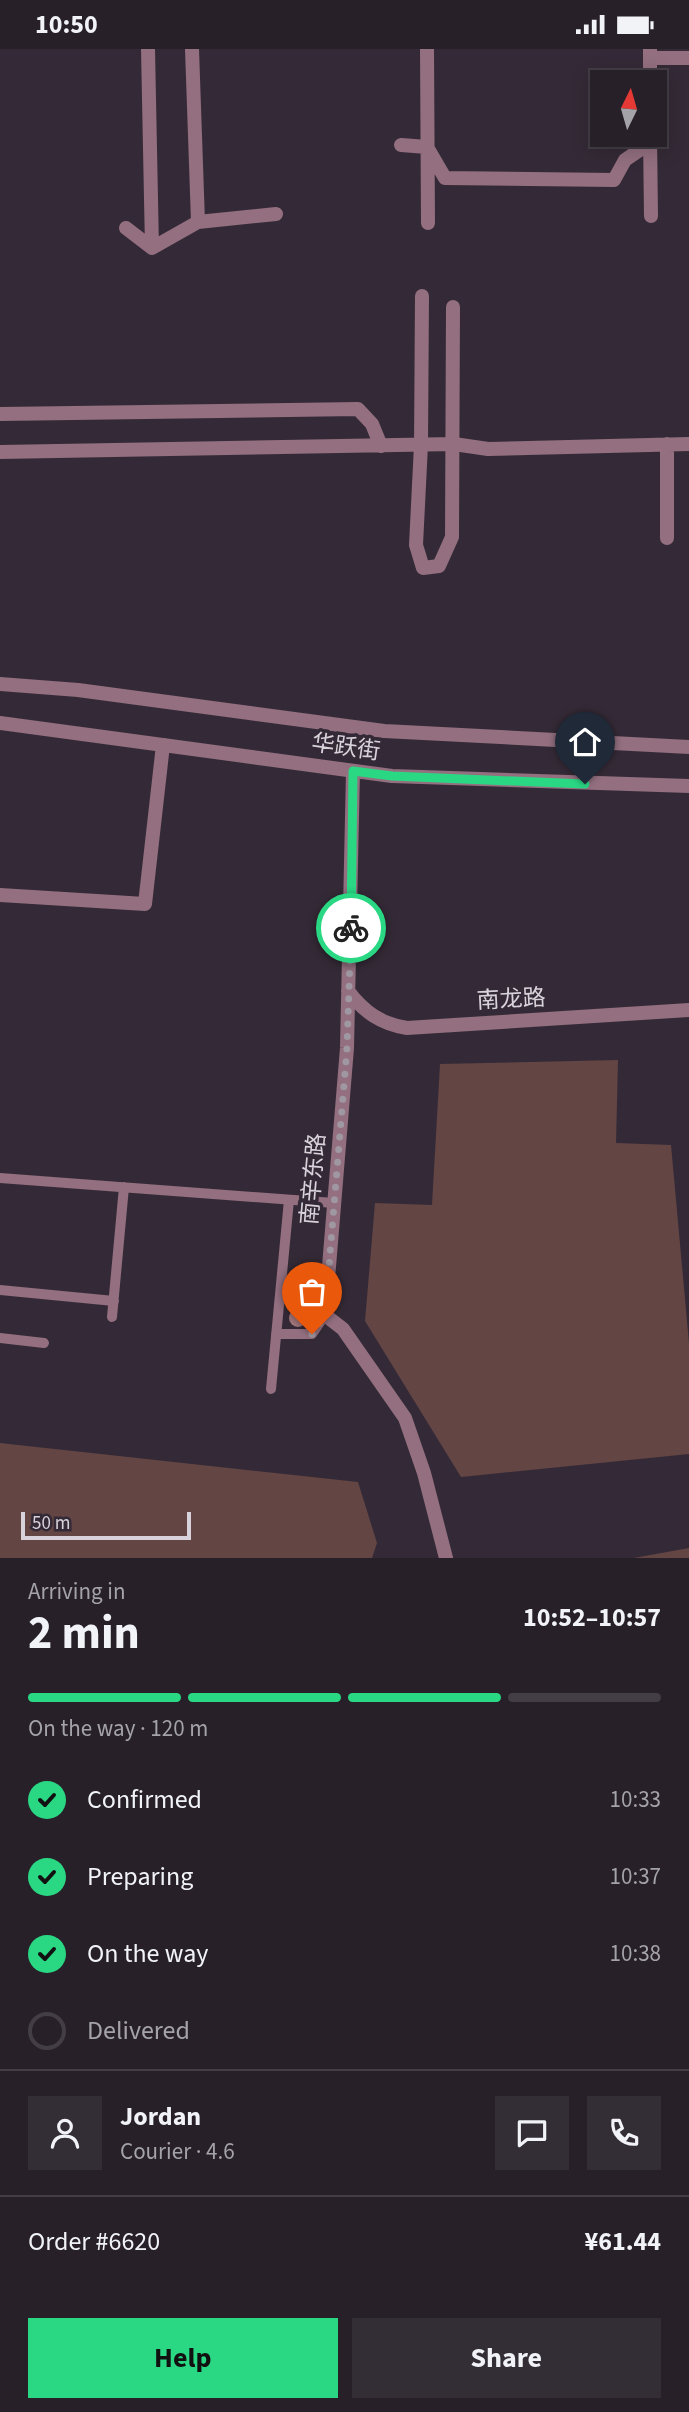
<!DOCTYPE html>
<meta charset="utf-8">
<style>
body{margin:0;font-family:"Source Sans 3","Noto Sans SC",sans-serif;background:#332d35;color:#f1f3f6;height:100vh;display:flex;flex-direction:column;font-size:26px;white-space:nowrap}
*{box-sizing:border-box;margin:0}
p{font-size:23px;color:#a4a3a8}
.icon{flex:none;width:38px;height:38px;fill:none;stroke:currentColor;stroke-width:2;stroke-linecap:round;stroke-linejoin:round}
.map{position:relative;height:1509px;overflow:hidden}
.details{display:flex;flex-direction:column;background:#272029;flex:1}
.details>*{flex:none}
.needle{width:46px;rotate:5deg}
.fabs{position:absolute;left:590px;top:21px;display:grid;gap:14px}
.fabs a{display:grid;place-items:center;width:77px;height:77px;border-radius:0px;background:#272029;box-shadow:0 4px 18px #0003,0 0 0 2px #433e46;font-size:35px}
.scale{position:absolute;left:21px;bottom:18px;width:170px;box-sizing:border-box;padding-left:7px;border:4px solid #d8d2da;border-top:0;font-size:19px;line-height:24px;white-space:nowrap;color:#d8d2da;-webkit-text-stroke:5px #342a37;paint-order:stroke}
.pin{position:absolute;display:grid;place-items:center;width:60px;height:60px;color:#fff;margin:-72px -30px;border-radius:50% 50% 50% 0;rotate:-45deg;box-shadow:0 0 7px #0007}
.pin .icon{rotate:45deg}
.courier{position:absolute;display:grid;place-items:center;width:70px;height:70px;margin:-35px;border:5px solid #2ad884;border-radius:50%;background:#fff;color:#222;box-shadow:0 2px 9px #0007}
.overview em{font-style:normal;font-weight:700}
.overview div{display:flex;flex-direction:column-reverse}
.overview{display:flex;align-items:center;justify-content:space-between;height:119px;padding:0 28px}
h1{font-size:46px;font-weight:700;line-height:52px}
.bar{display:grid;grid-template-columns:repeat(4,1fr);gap:10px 7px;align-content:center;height:84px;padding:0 28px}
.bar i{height:9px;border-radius:5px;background:#433e46}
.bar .current{background:#2ad884}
.bar p{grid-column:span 4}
.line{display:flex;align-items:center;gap:18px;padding:0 28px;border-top:2px solid #433e46}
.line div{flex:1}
.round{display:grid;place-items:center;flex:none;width:74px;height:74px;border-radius:0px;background:#332d35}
ol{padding:0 28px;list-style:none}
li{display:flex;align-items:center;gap:21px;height:77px}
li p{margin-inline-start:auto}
li .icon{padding:7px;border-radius:50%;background:#2ad884;color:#111;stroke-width:4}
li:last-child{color:#a4a3a8}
li i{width:38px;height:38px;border:4px solid #433e46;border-radius:50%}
.cta{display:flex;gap:14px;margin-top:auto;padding:14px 28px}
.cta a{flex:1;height:80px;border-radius:0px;background:#2ad884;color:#111;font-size:28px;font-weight:700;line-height:80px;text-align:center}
.cta a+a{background:#332d35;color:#f1f3f6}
.status{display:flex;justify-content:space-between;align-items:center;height:49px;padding:0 35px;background:#272029;direction:ltr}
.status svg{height:19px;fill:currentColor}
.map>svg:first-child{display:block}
.green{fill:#634544}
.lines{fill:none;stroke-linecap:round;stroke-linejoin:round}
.service{stroke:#936f7f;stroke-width:10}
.minor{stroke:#936f7f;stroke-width:14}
.tertiary{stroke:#936f7f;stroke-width:14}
.tree{fill:#a1767a}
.done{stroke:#9f97a1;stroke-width:7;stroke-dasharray:0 12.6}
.route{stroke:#2ad884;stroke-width:9}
.labels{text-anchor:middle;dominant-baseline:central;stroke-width:7;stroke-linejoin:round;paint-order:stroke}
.street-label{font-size:23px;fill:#d8d2da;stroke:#342a37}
</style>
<div class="status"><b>10:50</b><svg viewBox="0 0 49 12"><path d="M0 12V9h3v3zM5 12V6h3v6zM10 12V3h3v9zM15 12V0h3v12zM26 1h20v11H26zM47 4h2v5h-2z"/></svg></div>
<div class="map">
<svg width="689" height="1509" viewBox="0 0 689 1509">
<rect width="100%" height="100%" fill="#342a37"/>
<path class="green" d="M618,1011L616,1094L671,1096L689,1294V1405L461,1428L365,1272L375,1154L432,1156L440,1015Z
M0,1394L358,1433L377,1494L372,1509H0Z
M689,1499V1509H634Z"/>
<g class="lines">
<path class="service" d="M0,1129L334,1154
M0,1241L114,1252
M112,1268L124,1138
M276,1285H312L325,1266
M0,1289L44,1294
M271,1340L289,1151"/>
<path class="minor" d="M148,0L152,199
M192,0L198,173
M427,0L428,174
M650,1V33
M650,9H689
M650,87L651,167
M401,96L427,98L445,129L614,131L625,111L650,94
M126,179L152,199L198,173L276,165
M422,247L421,396L416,496L423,519L439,517L452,488L453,258
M0,365L358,360L372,375L381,397
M667,395V489
M0,403L454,395L488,400L689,395
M0,846L145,855L163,696"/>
<path class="tertiary" d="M0,635L78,641L384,682L689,698
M0,674L392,727L689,737
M353,722L347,999L325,1266L343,1280L405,1369L424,1424L446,1509
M348,942C364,963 381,975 407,979L689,961"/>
</g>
<circle class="tree" cx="298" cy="1269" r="9"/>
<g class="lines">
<path class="done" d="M312,1285L325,1266L347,999L351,879"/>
<path class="route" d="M351,879L353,722L392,727L585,735"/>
</g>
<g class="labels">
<g class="street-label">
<text transform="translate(346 698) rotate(8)">华跃街</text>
<text transform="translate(511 950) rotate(-3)">南龙路</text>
<text transform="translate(313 1130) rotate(-85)">南辛东路</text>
</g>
</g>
</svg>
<div class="fabs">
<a><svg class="needle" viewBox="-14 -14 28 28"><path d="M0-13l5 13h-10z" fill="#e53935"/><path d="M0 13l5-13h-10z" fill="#a4a3a8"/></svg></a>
</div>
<div class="scale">50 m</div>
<div class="pin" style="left:312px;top:1285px;background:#ea580c"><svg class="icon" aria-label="bag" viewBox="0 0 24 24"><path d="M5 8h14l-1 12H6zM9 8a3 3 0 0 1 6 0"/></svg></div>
<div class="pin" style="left:585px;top:735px;background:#1f2937"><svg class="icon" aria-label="home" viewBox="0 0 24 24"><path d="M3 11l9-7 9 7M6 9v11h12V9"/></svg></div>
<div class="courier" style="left:351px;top:879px"><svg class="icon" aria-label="bike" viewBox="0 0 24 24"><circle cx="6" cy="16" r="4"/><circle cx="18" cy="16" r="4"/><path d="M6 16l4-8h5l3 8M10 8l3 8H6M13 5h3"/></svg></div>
</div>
<section class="details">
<div class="overview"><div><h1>2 min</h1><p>Arriving in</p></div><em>10:52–10:57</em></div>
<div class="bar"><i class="current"></i><i class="current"></i><i class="current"></i><i></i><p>On the way · 120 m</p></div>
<ol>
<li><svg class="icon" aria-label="check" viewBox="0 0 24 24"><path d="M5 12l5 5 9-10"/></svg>Confirmed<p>10:33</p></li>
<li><svg class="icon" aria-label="check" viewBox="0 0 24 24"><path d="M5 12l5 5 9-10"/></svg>Preparing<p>10:37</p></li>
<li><svg class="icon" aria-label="check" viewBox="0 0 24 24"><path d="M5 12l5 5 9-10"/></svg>On the way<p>10:38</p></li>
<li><i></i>Delivered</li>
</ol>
<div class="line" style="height:126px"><a class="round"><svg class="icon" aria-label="person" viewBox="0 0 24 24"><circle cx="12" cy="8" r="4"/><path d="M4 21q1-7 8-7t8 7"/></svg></a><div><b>Jordan</b><p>Courier · 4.6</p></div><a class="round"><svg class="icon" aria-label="chat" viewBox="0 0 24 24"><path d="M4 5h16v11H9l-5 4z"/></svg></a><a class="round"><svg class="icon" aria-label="phone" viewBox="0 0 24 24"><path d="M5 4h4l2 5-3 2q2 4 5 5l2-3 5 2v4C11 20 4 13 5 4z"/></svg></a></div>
<div class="line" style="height:91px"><div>Order #6620</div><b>¥61.44</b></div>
<div class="cta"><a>Help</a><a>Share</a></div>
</section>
